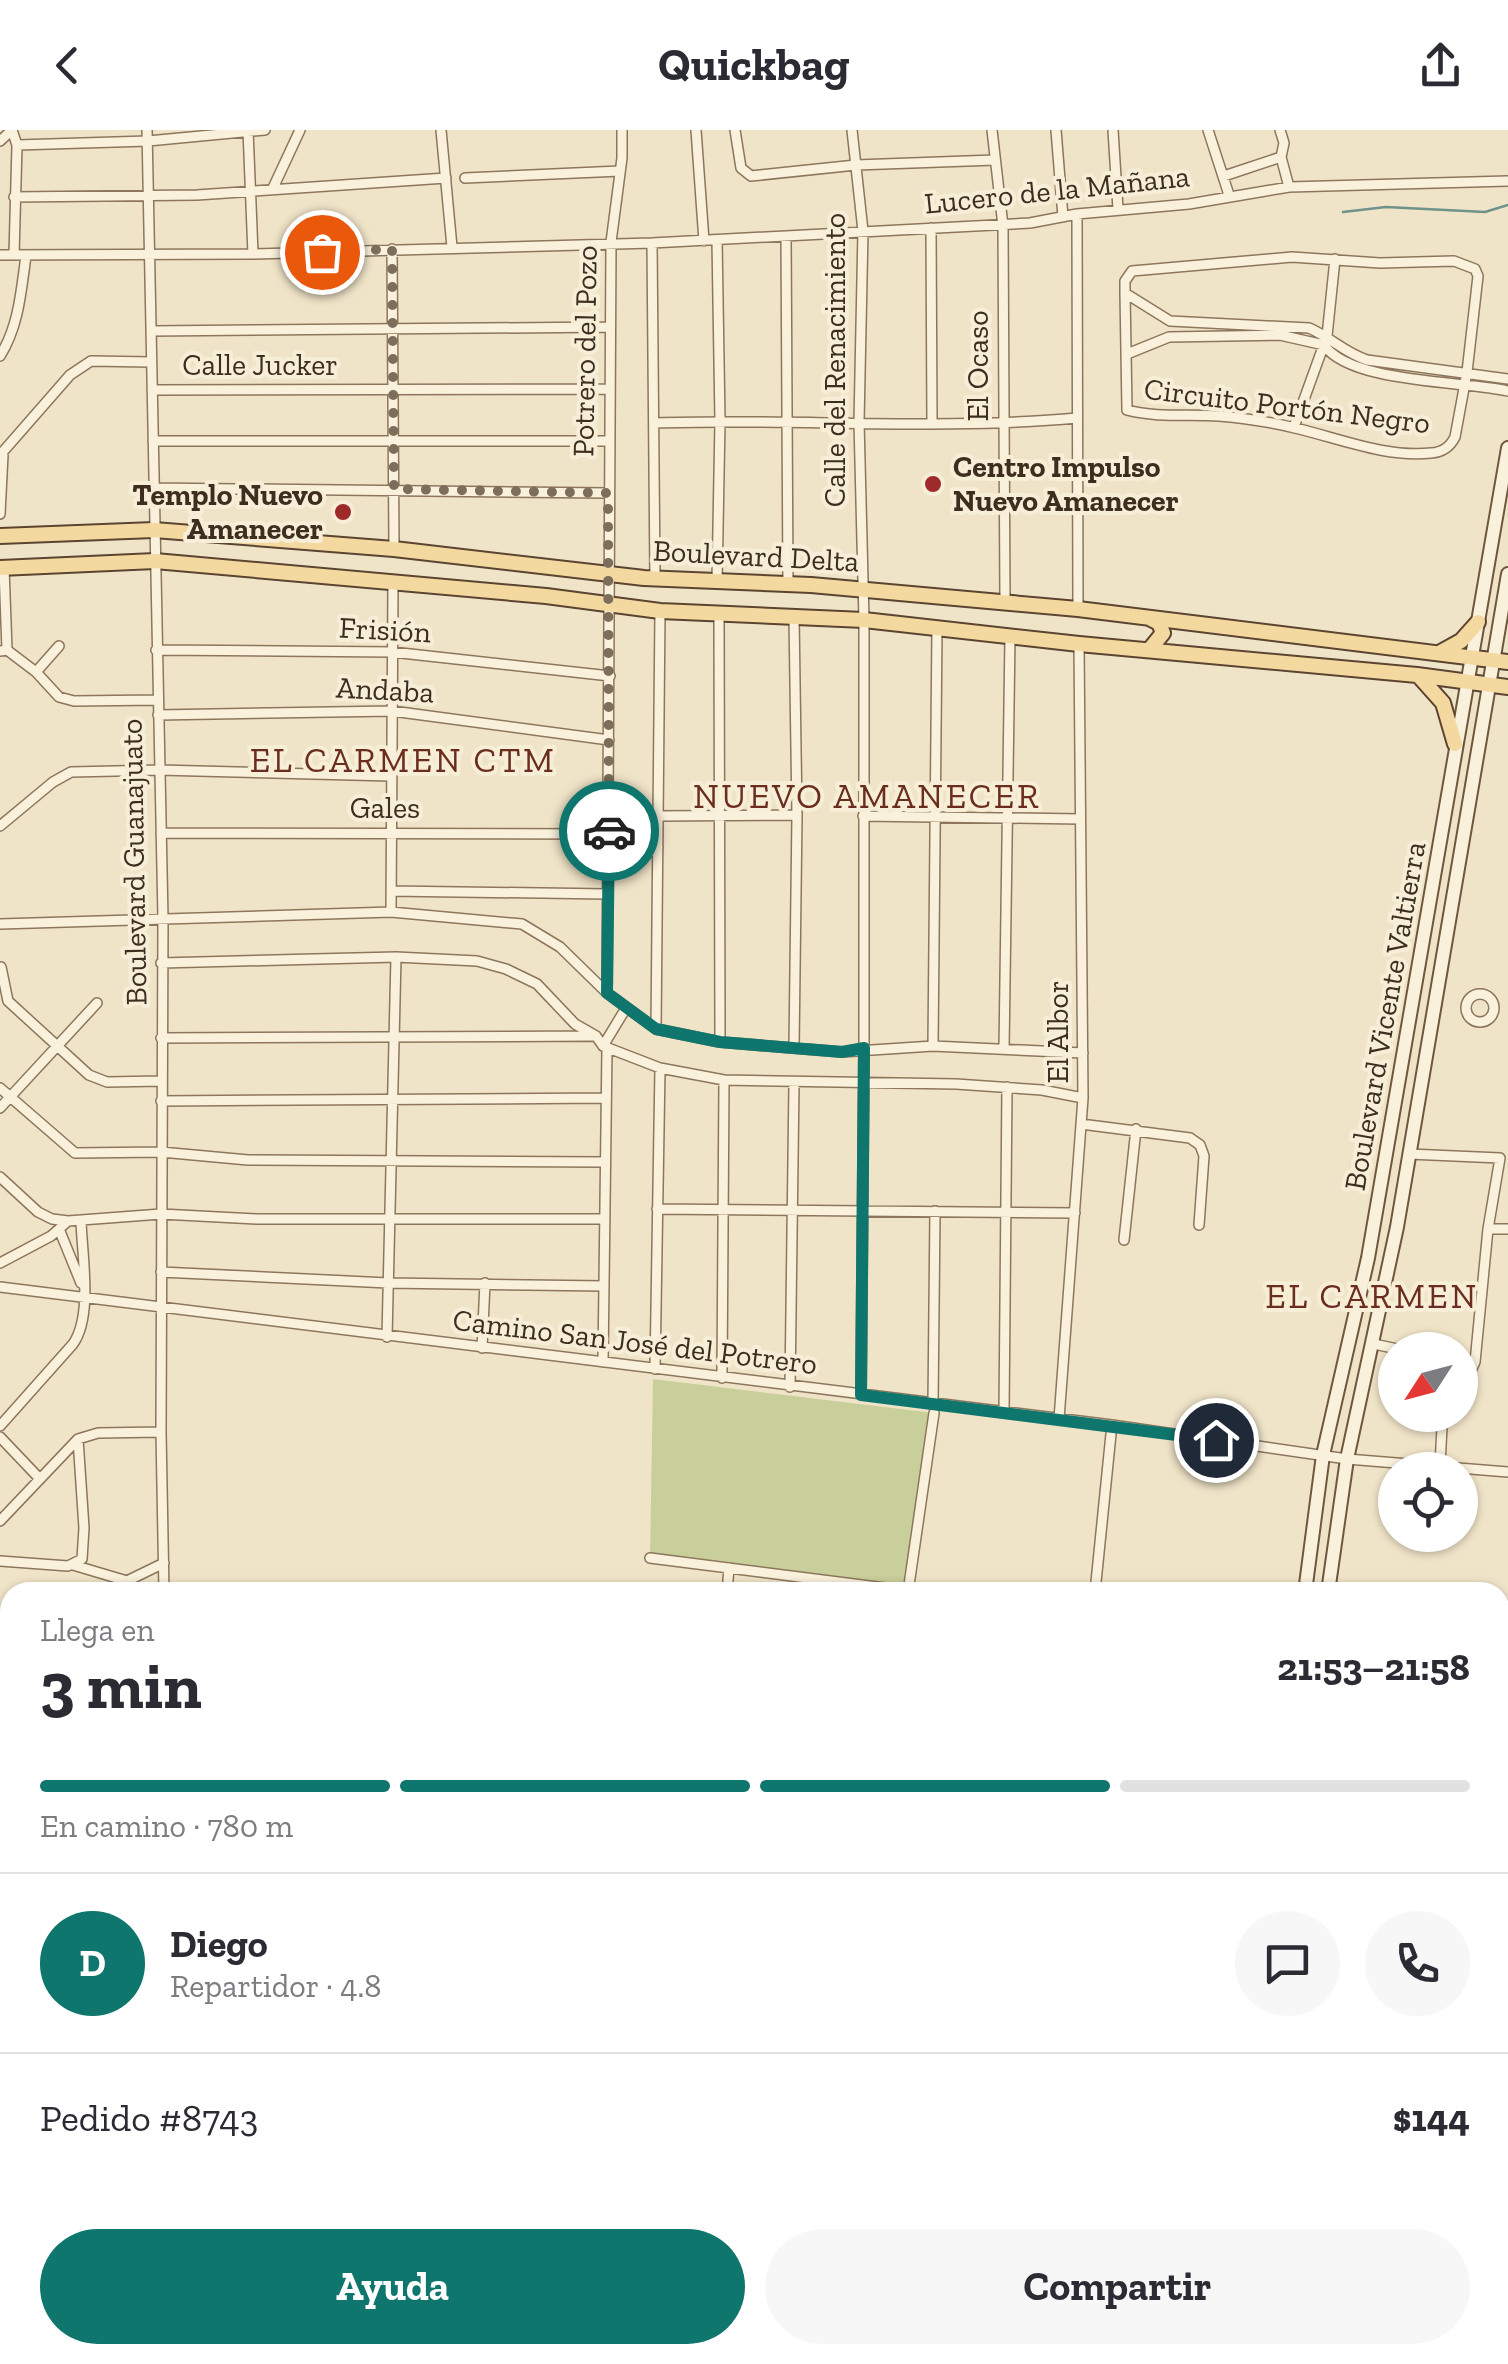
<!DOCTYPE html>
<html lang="es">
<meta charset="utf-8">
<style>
body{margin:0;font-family:"Zilla Slab",serif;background:#f7f7f7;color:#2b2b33;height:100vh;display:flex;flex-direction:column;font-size:38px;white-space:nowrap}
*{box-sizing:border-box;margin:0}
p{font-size:32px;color:#7c7c81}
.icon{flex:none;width:55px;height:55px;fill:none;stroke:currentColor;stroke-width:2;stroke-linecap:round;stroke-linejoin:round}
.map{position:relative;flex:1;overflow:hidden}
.side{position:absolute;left:0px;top:1452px;width:1510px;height:782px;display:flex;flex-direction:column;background:#fff;border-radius:30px 30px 0 0;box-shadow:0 2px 8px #0004}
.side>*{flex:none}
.needle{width:65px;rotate:234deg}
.fabs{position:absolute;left:1378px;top:1202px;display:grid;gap:20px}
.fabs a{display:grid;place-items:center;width:100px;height:100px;border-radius:50%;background:#fff;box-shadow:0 2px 8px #0004;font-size:50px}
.pin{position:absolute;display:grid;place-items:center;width:85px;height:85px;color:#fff;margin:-42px;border:5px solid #fff;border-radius:50%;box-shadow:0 2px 10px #0007}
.courier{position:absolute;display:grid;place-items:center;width:100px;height:100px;margin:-50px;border:8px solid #0f766e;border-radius:50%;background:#fff;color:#222;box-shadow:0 2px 12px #0007}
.summary em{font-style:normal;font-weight:700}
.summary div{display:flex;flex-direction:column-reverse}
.summary{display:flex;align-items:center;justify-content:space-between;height:170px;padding:0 40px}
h1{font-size:65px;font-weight:700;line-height:75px}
.bar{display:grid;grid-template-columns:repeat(4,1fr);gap:15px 10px;align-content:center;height:120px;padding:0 40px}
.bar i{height:12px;border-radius:8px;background:#e1e1e2}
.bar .current{background:#0f766e}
.bar p{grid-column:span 4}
.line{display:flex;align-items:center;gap:25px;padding:0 40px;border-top:2px solid #e1e1e2}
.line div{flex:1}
.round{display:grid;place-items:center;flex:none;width:105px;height:105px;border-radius:52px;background:#f7f7f7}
.button{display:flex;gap:20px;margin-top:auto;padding:20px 40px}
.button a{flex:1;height:115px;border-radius:60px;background:#0f766e;color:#fff;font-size:40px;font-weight:700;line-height:115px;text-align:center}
.button a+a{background:#f7f7f7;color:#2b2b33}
header{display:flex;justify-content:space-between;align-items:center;height:130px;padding:0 40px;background:#fff;font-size:45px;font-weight:700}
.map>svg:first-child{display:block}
.green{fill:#c9cf9b}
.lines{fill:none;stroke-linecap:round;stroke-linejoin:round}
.stream{stroke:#6f938a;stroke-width:2.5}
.minor-casing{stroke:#8d765c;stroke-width:12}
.tertiary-casing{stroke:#8d765c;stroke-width:15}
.secondary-casing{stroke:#6f573f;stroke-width:16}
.primary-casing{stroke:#5b4430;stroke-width:18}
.minor{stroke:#faf1dc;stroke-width:9}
.tertiary{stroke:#faf1dc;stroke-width:11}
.secondary{stroke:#faf1dc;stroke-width:12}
.primary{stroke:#f3d9a0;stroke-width:14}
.done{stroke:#7c6e5b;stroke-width:10;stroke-dasharray:0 18}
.route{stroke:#0f766e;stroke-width:12}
.poi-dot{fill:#9e2a2b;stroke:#f7eed8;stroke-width:4}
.labels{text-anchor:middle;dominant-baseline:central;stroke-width:8;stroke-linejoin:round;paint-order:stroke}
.street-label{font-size:30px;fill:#3d2e20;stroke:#f7eed8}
.poi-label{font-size:30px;font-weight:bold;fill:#3d2e20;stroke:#f7eed8;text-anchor:start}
.quarter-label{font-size:35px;letter-spacing:2.5px;fill:#6b2e1e;stroke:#f7eed8}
</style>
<header><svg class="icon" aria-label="back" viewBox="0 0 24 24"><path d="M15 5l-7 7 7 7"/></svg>Quickbag<svg class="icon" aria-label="share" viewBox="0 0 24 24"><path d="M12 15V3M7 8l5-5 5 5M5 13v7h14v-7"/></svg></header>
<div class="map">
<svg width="1508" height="2234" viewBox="0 0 1508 2234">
<rect width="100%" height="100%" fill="#f0e4c8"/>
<path class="green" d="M653,1249L934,1283L908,1461L650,1428Z"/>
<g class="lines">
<path class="stream" d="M1343,82L1386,77L1485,82L1508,75"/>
<g class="minor-casing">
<path id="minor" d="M12,0L17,15L14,125
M147,0L163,789L161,1302L164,1462
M248,0L253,124
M441,0L452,117
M696,0L704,111
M735,0L741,38L751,46L856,35L995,30
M852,0L863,101L859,292L864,490V918L861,1265
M992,0L1003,96L1005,472
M1056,0L1063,87
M1113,0L1118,79
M1208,0L1229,65
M0,11L12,0
M17,15L148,11L265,0
M1281,27L1289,57
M1224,46L1281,27L1284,13L1280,0
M465,48L620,41
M273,58L300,0
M14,67L197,65L446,48
M1077,84L1078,479
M931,98L932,293
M786,106L788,454
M717,110L720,291L717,451
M652,113L655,448
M392,119L394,419
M0,125L253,124L652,113L1030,93L1077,84L1189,74L1289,57L1508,51
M1292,127L1380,133L1454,131L1475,139L1478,146L1467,242L1455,307C1450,317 1443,322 1431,323C1386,328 1338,308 1295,298C1271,292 1243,288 1219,286C1188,284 1157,288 1127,280L1125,163V151L1132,141Z
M1125,163L1170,191L1309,198C1330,207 1345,223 1367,230L1508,249
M151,201L610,197
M1127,224L1169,207L1280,205L1324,215C1350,253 1462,251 1508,261
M0,226C19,196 21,161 26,126
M152,260L609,259
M655,293C795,288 936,301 1077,288
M1294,297L1327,206L1335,129
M153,311H609
M0,325L70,245L91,231L151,232
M153,358L608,363
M0,384L3,325
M4,438L7,520
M719,485L720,912
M794,487L797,685L794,917
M156,520L392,522L610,546
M0,521L7,520L36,542L59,567L74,571L158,570
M36,542L59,516
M158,585L392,581L609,610
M658,686L797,685
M863,686L1080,689
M0,696L53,652L71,642L159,640L391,646
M161,703L608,704
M608,747L658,717
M391,761L608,764
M391,782L393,452
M0,794L391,782L522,794L560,817L607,863L656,899L720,912L842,922L933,916L1083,923
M161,833L396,827L477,831L506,839L537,854L575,894L596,906L603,916L660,938L724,950L956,954L1042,960L1083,968
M1,837L8,871L89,945L107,952L161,951
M607,863L611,112L622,28V0
M1466 878a14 14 0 1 1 28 0a14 14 0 1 1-28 0Z
M656,899L660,481
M161,908L593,906
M603,916L626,878
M933,916L937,498
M1004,919L1010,507
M0,958L75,1023L161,1022L248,1030L605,1032
M161,971L606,968
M0,978L97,873
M1081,994L1190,1008L1200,1015L1204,1026L1199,1095
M1409,1024L1500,1028L1488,1099L1475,1232L1460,1265
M0,1047L38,1082L52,1089L68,1091L161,1084L257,1089H605
M657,1079L1075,1083
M59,1099L81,1153
M1488,1099H1508
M1124,1110L1136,999
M0,1133L51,1106L68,1091
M161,1142L388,1153L604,1156
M0,1157L1112,1295L1347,1329L1508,1342
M387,1207L396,827
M1374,1214L1402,1220
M482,1218L485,1153
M603,1232L607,918
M655,1239L660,938
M722,1248L724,950
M790,1257L794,953
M933,1274L935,1081
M1004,1282L1007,957
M1059,1289L1083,968L1079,514
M0,1296L73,1214C93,1186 82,1125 81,1091
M0,1307L39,1348
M1440,1335L1442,1297L1448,1285
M0,1391L78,1309L98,1303L161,1302
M650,1428L917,1462
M0,1431L68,1436L82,1429L84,1398L78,1309
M73,1435L127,1451L164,1433
M727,1462L729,1438
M908,1462L934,1283
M1095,1462L1111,1304
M0,1501L10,1502
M1500,1576L1508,1520
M0,1829L10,1830
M0,1871L10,1872
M0,1952L10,1955
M0,2038L10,2040
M0,2122L10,2133
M167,2225L169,2234
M0,2227L9,2234
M700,2234L704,2225"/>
</g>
<g class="tertiary-casing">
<path id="tertiary" d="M245,2225L247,2234
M262,2225L263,2234"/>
</g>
<g class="secondary-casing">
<path id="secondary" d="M1305,1462L1323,1325L1368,1128L1508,318
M1328,1462L1347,1329L1397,1097L1508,444
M1147,2234L1148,2225
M1180,2234V2225"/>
</g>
<g class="primary-casing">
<path id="primary" d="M0,406L154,400L394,419L644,448L811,455L1078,479L1508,532
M0,438L155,431L546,466L660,481L864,490L1079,514L1417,545L1508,557
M1149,488L1159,493L1163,503L1150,519
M1441,522L1461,511L1478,492
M1418,545L1443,573L1455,614"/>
</g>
<use href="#minor" class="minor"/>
<use href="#tertiary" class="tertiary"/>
<use href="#secondary" class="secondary"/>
<use href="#primary" class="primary"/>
</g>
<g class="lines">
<path class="done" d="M322,122L392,119L394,359L608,363L609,701"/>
<path class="route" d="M609,701L607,863L656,899L720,912L842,922L864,918L861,1265L1216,1310"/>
</g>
<g class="poi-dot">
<circle cx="933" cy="354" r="10"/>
<circle cx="343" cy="382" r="10"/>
</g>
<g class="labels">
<g class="street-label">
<text transform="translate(1057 60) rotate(-6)">Lucero de la Mañana</text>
<text transform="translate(585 221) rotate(-89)">Potrero del Pozo</text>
<text transform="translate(835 230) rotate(-90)">Calle del Renacimiento</text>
<text x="260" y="235">Calle Jucker</text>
<text transform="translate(978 236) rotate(-90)">El Ocaso</text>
<text transform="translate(1287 276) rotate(7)">Circuito Portón Negro</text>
<text transform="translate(756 426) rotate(3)">Boulevard Delta</text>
<text transform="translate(385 500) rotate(3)">Frisión</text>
<text transform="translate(385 560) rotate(3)">Andaba</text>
<text x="385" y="678">Gales</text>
<text transform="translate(134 732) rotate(-91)">Boulevard Guanajuato</text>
<text transform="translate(1385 886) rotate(-80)">Boulevard Vicente Valtierra</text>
<text transform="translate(1058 902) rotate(-90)">El Albor</text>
<text transform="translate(635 1212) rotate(7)">Camino San José del Potrero</text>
</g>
<g class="poi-label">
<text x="953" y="337">Centro Impulso<tspan x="953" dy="34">Nuevo Amanecer</tspan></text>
<text x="323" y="365" text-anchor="end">Templo Nuevo<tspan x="323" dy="34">Amanecer</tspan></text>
</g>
<g class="quarter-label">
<text x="403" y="630">EL CARMEN CTM</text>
<text x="867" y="666">NUEVO AMANECER</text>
<text x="1372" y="1166">EL CARMEN</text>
</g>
</g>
</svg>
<div class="fabs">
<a><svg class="needle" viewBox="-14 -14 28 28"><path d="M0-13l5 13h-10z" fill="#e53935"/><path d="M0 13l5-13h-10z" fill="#7c7c81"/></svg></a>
<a><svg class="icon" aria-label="locate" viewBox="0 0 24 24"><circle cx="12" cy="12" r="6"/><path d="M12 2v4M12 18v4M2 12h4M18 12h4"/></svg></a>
</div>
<div class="pin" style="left:322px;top:122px;background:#ea580c"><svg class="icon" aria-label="bag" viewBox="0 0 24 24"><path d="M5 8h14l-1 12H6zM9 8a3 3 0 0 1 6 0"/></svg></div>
<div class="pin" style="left:1216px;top:1310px;background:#1f2937"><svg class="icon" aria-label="home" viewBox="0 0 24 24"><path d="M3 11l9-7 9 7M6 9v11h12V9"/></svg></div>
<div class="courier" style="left:609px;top:701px"><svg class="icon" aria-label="car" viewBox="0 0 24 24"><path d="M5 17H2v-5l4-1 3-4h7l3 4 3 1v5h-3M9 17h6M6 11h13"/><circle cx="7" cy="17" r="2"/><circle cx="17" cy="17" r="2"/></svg></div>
<section class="side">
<div class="summary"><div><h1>3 min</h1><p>Llega en</p></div><em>21:53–21:58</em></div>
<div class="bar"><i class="current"></i><i class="current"></i><i class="current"></i><i></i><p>En camino · 780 m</p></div>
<div class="line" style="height:180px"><b class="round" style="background:#0f766e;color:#fff">D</b><div><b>Diego</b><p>Repartidor · 4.8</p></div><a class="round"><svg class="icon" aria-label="chat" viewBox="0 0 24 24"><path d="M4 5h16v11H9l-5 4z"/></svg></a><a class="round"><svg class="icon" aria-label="phone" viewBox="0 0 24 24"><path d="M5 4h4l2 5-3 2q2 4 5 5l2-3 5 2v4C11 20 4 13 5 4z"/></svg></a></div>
<div class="line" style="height:130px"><div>Pedido #8743</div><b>$144</b></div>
<div class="button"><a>Ayuda</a><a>Compartir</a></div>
</section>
</div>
